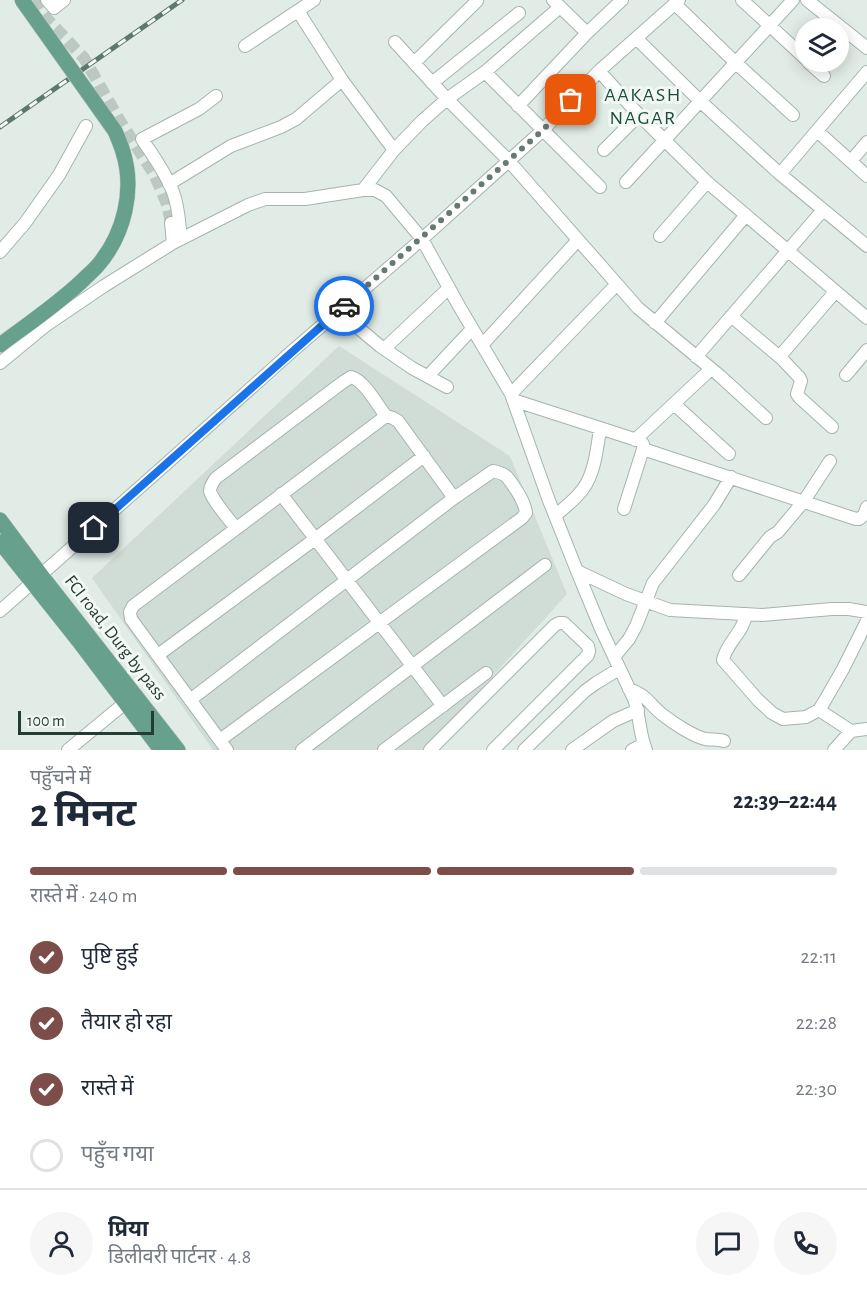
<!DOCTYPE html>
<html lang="hi">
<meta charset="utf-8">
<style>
body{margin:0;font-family:"Alegreya Sans","Noto Sans Devanagari",sans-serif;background:#f6f6f7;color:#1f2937;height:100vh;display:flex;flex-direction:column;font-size:22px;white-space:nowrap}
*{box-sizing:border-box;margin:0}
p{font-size:20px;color:#747a83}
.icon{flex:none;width:33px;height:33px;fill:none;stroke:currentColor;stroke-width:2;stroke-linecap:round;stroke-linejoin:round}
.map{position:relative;height:750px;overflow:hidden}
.panel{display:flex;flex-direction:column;background:#fff;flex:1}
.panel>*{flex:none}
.controls{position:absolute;left:795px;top:18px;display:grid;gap:12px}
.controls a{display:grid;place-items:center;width:54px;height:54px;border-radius:50%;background:#fff;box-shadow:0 3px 15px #0003;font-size:30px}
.scale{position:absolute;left:18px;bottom:15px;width:136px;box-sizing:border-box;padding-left:6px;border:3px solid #233d34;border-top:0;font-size:16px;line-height:21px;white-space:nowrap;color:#233d34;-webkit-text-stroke:4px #f3f8f5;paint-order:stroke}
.pin{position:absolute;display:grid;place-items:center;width:51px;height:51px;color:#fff;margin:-26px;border-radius:12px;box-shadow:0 3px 9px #0006}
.courier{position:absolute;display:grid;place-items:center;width:60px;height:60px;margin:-30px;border:4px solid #1a73e8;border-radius:50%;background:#fff;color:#222;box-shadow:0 2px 8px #0007}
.overview em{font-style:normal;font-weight:700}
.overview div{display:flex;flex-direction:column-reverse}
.overview{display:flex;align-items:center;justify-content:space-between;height:102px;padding:0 30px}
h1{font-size:39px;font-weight:700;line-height:45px}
.bar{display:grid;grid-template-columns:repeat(4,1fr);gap:9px 6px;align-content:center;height:72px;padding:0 30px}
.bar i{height:8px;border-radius:4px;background:#e0e1e3}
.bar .on{background:#7c4d49}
.bar p{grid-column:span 4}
.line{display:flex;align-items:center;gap:15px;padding:0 30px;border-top:2px solid #e0e1e3}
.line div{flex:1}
.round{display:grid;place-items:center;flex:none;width:63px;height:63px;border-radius:32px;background:#f6f6f7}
ol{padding:0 30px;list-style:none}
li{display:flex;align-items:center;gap:18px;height:66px}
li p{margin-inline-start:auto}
li .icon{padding:6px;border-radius:50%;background:#7c4d49;color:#fff;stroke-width:4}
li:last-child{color:#747a83}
li i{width:33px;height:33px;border:3px solid #e0e1e3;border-radius:50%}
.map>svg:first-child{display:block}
.built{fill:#d0dcd6}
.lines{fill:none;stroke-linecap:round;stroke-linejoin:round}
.minor-tunnel{stroke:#bcc9c3;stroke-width:12;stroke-dasharray:12 6;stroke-linecap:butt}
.minor-casing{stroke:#a5b4ae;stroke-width:14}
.major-casing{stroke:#c1c9c6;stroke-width:16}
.minor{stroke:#fff;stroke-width:12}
.major{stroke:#68a08e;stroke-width:15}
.rail-casing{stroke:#5d786f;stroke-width:5}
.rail{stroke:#f3f8f5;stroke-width:3;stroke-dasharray:9;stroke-linecap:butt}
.major-bridge-casing{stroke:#c1c9c6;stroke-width:16;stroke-linecap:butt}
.major-bridge{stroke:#68a08e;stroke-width:15}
.done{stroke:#667a73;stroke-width:6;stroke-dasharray:0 10.8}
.route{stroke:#1a73e8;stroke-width:8}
.labels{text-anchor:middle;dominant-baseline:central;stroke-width:6;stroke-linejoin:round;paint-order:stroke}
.street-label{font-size:18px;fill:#233d34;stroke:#f3f8f5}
.neighbourhood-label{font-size:20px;letter-spacing:1.5px;fill:#1f4e40;stroke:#f3f8f5}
</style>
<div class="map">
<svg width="867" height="750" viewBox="0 0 867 750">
<rect width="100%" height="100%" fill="#e2ece7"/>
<path class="built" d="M339,346L510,456L567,594L426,750H213L92,578Z"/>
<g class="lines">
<path class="minor-tunnel" d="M33,0L47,19L84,58L120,121L154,174L167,204L171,223"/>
<g class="minor-casing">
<path id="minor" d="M47,0L54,8L64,0
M553,0L587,33
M742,0L806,59
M807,0L867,48
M675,4L736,63L793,115
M298,11L342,80L394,150
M636,38L700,101L780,174L867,246
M395,42L447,99L508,160L638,308L720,376L766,418
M245,46L314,0
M808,62L824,76
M414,63L477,1
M599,71L639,115L707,182L867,318
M485,72L600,187
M432,83L519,13
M518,106L587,33L622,0
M817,131L867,176
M604,150L639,115
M851,161L867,142
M780,174L867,72
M626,182L793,0
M169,184L231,146L281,127L296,119L342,80
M363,190L394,150L422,121L447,99L485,72L560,7
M171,223L173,243
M660,236L707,182
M181,239C179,223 179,207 173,192C166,173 153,156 142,139L199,109L216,96
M0,252L25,223L59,175L86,126
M338,311L380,346L412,368L447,387
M731,316L782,359
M655,323L746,215
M482,345L578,240
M384,349L449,288
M696,357L823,210
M0,363L45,326L104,286L173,243L248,205L265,199H305L363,190H375L386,196L422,239L459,306L511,394L548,498L577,571L601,629L634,699C640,715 639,733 646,750
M846,375L867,350
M428,376L472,329
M511,394L616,285
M513,400L640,441L643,444V449L624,509
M674,404L729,454
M832,427L799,397L797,394L801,381L799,377L782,359L781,355L835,292
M635,440L711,369
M643,449L856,519H859L864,515L867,507
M281,494L443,706
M555,516C565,507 575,500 583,489C595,473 597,448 600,429
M236,528C230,521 212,499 210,491C210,486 213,482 216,478L343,382L351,377C365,381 377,405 386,416
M577,571L626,594L670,610L762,615L832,609H849L867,612
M739,575L770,537L778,532L804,501L830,461
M0,611L165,465L289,354L422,239L543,130L599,71L679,0
M746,614C744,632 726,643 723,660L758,700L772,713L783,719L806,717L819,710L824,702L843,669L867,621
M158,655L315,539L424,456
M614,657L629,639L636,626L653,583L714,505L731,477
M629,689C646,694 650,705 663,715C673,723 693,736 705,739C712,740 718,739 724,741
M190,700L454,498L493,471C498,472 503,473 507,477C514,486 525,502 526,513L522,518L220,740
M819,710L851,731L867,729
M68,750L131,698
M227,750L131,619L130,612L133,606L386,416L393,418L398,421L454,498
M302,750L545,565
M384,750L486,673
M430,750L555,625L559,623H564L588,646L589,651L588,655L493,750
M524,750L585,691L596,683L619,669
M572,750L613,721L638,710
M632,750L644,744
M834,750L851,731"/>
</g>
<g class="major-casing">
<path id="major" d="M0,520L41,575L178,750
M0,542L78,640L161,750"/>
</g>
<use href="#minor" class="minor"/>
<use href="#major" class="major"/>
<g class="rail-casing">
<path id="rail" d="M0,127L182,0"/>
</g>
<use href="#rail" class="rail"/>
<g class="major-bridge-casing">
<path id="major-bridge" d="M0,345C28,324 58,304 83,280C88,275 94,270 99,264C124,234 135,190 123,152C121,145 118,138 115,131L22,0"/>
</g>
<use href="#major-bridge" class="major-bridge"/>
</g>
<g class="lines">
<path class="done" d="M344,306L543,130L571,100"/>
<path class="route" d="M94,528L344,306"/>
</g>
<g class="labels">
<g class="street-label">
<text transform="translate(115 638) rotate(52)">FCI road, Durg by pass</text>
</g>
<g class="neighbourhood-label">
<text x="643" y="95">AAKASH<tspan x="643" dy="23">NAGAR</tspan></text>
</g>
</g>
</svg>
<div class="controls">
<a><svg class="icon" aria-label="layers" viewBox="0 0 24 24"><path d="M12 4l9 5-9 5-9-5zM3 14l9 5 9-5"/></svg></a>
</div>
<div class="scale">100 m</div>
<div class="pin" style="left:571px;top:100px;background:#ea580c"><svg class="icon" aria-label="bag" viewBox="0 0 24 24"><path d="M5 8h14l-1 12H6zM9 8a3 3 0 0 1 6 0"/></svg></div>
<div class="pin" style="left:94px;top:528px;background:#1f2937"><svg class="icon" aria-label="home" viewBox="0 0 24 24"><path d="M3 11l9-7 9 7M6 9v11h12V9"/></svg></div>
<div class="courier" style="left:344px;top:306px"><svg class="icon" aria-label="car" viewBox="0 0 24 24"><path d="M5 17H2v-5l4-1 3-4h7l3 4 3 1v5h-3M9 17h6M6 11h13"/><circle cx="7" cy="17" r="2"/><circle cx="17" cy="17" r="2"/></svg></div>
</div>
<section class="panel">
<div class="overview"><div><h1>2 मिनट</h1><p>पहुँचने में</p></div><em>22:39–22:44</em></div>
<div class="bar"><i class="on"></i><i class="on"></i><i class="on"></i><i></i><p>रास्ते में · 240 m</p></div>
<ol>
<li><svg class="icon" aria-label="check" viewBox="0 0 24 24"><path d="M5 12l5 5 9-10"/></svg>पुष्टि हुई<p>22:11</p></li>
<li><svg class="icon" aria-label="check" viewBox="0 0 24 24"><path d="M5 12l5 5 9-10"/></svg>तैयार हो रहा<p>22:28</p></li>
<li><svg class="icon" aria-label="check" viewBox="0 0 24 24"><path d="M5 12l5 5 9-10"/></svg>रास्ते में<p>22:30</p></li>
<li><i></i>पहुँच गया</li>
</ol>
<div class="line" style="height:108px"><a class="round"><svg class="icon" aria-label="person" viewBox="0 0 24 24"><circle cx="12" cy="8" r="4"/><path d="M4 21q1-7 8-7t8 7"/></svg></a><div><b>प्रिया</b><p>डिलीवरी पार्टनर · 4.8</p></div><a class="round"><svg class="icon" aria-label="chat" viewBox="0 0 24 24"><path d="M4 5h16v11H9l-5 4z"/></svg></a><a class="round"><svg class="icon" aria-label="phone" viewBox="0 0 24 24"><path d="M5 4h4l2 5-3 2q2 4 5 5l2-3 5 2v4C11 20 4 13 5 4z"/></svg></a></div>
</section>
